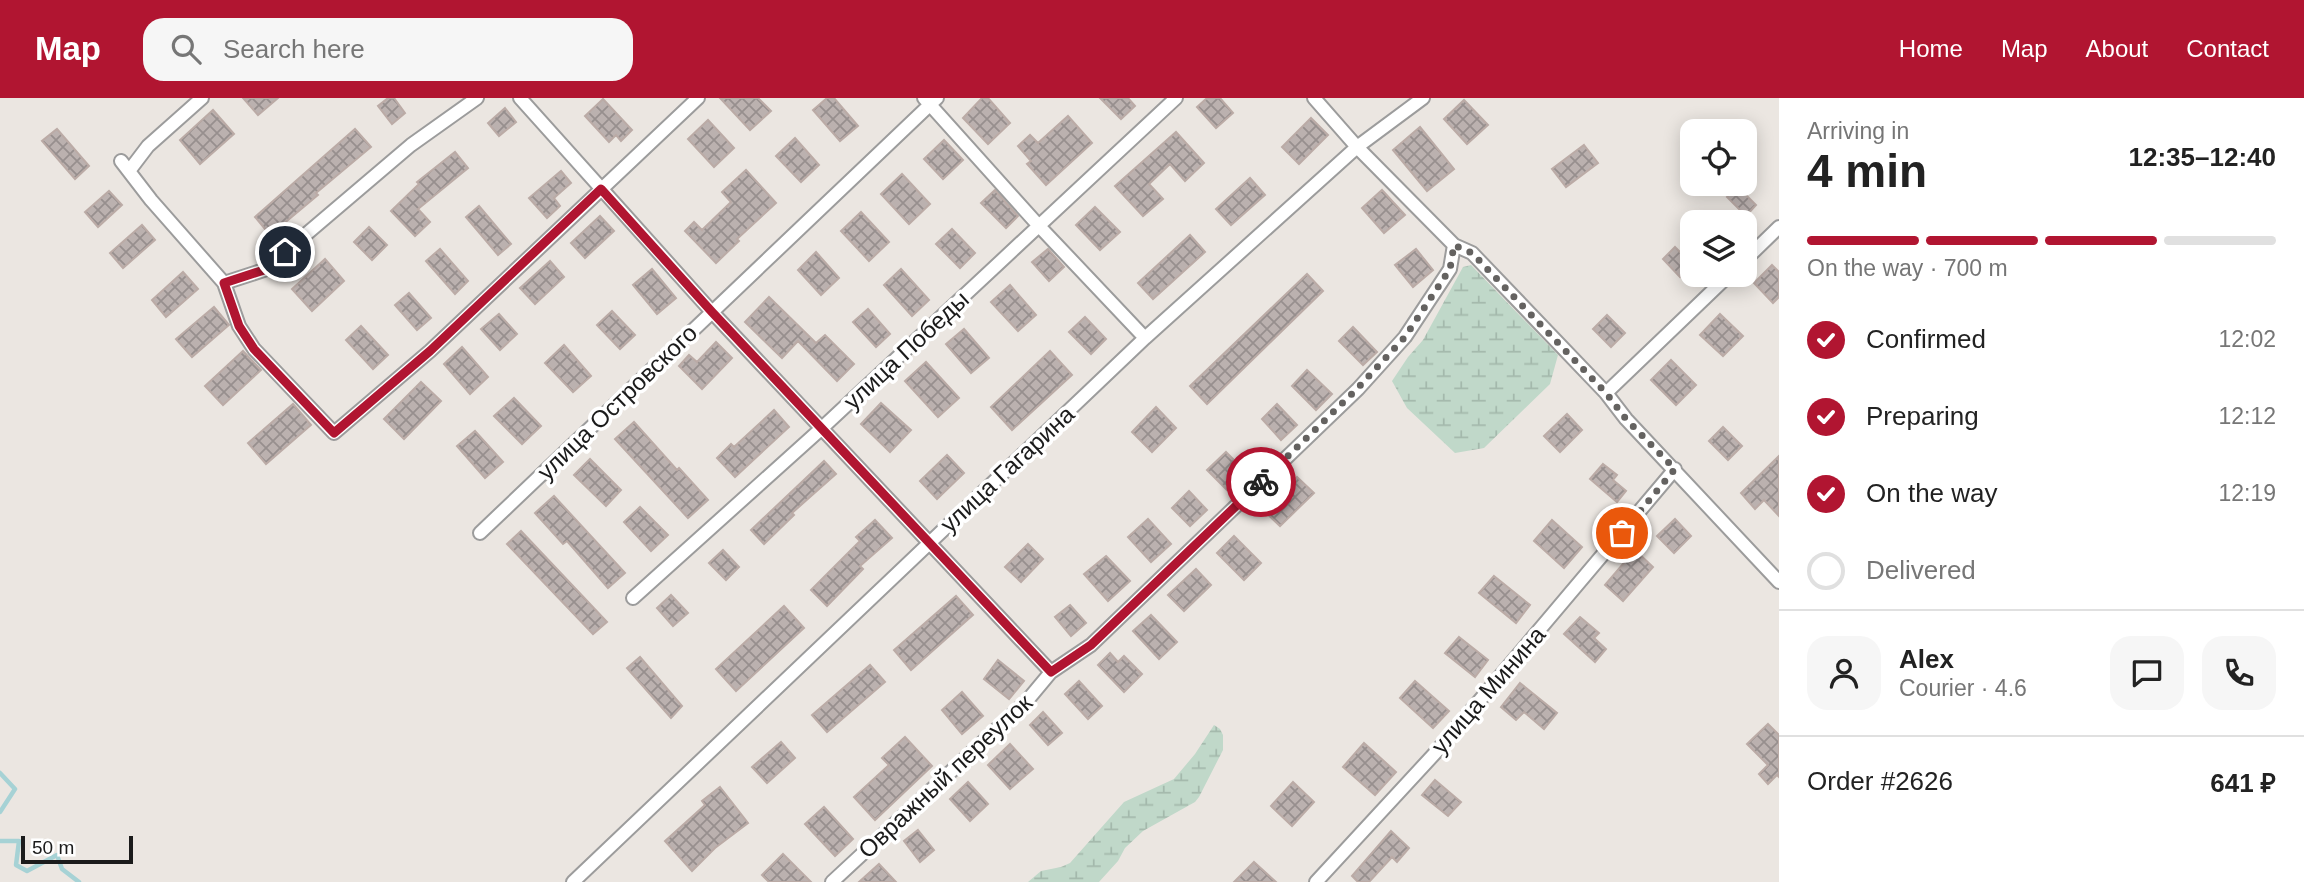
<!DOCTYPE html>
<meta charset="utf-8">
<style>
body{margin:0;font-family:Arial,sans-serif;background:#f6f6f6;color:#222;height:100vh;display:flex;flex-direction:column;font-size:26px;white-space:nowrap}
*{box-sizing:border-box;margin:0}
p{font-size:23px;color:#767676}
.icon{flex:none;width:38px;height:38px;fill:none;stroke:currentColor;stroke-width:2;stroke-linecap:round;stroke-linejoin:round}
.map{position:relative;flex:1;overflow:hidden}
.side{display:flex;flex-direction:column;background:#fff;width:525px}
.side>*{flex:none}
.fabs{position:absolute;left:1680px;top:21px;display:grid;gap:14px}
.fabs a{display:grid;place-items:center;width:77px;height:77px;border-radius:14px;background:#fff;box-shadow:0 4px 18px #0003;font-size:35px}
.scale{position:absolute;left:21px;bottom:18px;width:112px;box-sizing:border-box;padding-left:7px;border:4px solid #1b1b1b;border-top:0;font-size:19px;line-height:24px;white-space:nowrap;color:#1b1b1b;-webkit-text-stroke:5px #fff;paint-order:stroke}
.pin{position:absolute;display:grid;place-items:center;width:60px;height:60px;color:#fff;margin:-30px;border:4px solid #fff;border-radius:50%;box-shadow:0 2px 7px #0007}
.courier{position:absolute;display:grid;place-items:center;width:70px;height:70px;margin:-35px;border:5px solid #b11531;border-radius:50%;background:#fff;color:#222;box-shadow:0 2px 9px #0007}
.overview em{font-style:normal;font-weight:600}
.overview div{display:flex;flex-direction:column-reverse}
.overview{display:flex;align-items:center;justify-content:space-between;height:119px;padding:0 28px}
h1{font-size:46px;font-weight:600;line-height:52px}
.bar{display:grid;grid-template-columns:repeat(4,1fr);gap:10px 7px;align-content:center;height:84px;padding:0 28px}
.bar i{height:9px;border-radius:5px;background:#e0e0e0}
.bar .on{background:#b11531}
.bar p{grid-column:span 4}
.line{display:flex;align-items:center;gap:18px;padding:0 28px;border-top:2px solid #e0e0e0}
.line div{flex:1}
.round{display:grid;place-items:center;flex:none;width:74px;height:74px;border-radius:21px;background:#f6f6f6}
ol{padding:0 28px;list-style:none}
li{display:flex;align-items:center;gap:21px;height:77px}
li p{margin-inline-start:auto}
li .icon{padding:7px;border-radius:50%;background:#b11531;color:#fff;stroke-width:4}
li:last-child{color:#767676}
li i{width:38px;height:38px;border:4px solid #e0e0e0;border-radius:50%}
header{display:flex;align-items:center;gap:42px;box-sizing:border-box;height:98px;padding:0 35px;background:#b11531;color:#fff}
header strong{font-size:33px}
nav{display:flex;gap:38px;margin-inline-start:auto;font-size:24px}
.search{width:490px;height:63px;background:#f6f6f6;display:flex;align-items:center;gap:18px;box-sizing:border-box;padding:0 24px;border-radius:21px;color:#767676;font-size:26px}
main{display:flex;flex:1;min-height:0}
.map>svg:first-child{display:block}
.wetland{fill:url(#wetland-marsh)}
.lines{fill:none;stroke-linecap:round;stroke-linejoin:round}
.stream{stroke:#a6d2d5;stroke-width:4.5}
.building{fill:url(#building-cross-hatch);stroke:#bbaba6;stroke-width:2}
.street-casing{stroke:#9c9c9c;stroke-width:16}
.street{stroke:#fff;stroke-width:12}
.done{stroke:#646260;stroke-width:7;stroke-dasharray:0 12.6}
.route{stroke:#b11531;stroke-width:9}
.labels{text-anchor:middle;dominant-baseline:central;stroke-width:7;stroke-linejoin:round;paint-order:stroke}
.street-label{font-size:24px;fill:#1b1b1b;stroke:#fff}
</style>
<header>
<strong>Map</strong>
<div class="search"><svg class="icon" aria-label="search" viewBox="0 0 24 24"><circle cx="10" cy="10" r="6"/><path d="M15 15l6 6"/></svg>Search here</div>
<nav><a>Home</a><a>Map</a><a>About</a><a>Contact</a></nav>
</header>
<main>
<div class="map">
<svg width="1779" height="784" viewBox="0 0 1779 784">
<defs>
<pattern id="wetland-marsh" width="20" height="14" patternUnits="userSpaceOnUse" patternTransform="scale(1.75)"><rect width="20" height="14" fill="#c0d8c9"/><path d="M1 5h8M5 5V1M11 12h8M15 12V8" fill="none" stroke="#a4b9ac"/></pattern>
<pattern id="building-cross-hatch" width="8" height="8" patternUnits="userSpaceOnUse" patternTransform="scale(1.75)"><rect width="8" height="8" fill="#bbb1af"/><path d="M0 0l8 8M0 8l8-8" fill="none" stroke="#978f8e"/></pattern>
</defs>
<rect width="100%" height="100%" fill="#ebe6e1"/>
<path class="wetland" d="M1471,167L1558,257L1550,286L1484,350L1455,355L1407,310L1392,283L1408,259L1423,242L1463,169Z
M1214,627L1220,631L1223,637V652L1199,699L1195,704L1143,733L1125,750L1118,763L1099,784H1028L1041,773L1061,769L1070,765L1124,704L1174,681L1195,656Z"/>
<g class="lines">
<path class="stream" d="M0,675L15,691L0,714
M0,743H19L16,767L27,773L57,757L62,771L79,784"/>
</g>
<path class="building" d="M243,0H278L258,17Z
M388,0H394L405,15L392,26L378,8Z
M720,0H758L771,13L750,32Z
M827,0H834L858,28L840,43L813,12Z
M982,0H988L1010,25L988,46L963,20Z
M1100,0H1128L1135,8L1121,21Z
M1207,0H1220L1233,15L1216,30L1197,9Z
M603,1L632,32L621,43L616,37L609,44L585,18Z
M1464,2L1488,27L1467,46L1444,21Z
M505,10L516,24L499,38L488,25Z
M213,12L234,36L200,66L180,42Z
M1068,18L1092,45L1046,87L1027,66L1031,63L1018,48L1030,37L1038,45Z
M1311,20L1328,37L1299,66L1282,49Z
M708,22L734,50L714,69L688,41Z
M1420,29L1454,71L1427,93L1393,52Z
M57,31L89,68L75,81L42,43Z
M355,31L371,49L316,95L318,97L270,137L255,119Z
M1176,34L1204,65L1185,83L1170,66L1149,86L1163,101L1143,118L1115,88Z
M795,40L819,67L801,84L776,58Z
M944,42L963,62L943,81L924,61Z
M1584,47L1598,65L1566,89L1552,71Z
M455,54L468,70L418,111L430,124L415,138L391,113L419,86L417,84Z
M746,72L776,105L737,141L739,143L716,165L685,133L694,124L702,132L731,104L722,94Z
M561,73L571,85L554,100L560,108L547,120L529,100Z
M902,76L930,106L909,126L881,96Z
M1250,80L1265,97L1231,127L1216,111Z
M1737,88L1756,107L1746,118L1727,99Z
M995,92L1018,118L1006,130L981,105Z
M1382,92L1405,117L1384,135L1362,110Z
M109,93L122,107L98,129L85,114Z
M479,108L511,146L498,157L466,119Z
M1095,109L1120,134L1100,152L1076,127Z
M861,114L889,144L869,163L841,133Z
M600,118L614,133L585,160L571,145Z
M142,127L155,142L123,170L110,155Z
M369,129L387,147L372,162L354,144Z
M952,131L975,155L960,170L936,146Z
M1190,137L1205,154L1153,201L1138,185Z
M1675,149L1692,166L1680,179L1663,161Z
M440,151L468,183L455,196L426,163Z
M1048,151L1064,169L1049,183L1032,164Z
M1416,151L1433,172L1413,189L1395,167Z
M816,154L839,180L821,197L798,172Z
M325,161L344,183L312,213L292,191Z
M550,163L564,179L535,206L520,190Z
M1772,167L1779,174V199L1773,205L1754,185Z
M652,171L676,200L657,216L633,187Z
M901,171L929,202L912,218L884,187Z
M183,174L198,191L166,219L152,202Z
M1307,176L1323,193L1207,306L1190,288Z
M1010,187L1036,217L1018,233L991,204Z
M409,195L431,220L417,232L395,207Z
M769,199L816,245L825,237L854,266L837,283L798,243L782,260L745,224Z
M214,209L229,227L192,259L176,241Z
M868,211L890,236L876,249L853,224Z
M612,213L635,237L620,251L597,227Z
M499,216L517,236L500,252L481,231Z
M1720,216L1743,238L1723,258L1700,237Z
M1607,217L1625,235L1611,249L1593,231Z
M1085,219L1106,241L1091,256L1069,234Z
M361,228L388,257L373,271L346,242Z
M1353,229L1377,254L1363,267L1339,243Z
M964,231L989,260L971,275L946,246Z
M716,244L732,260L702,291L679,268L689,257L697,264Z
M564,247L591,278L573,294L545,265Z
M462,249L488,279L470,296L444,266Z
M243,253L261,272L223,307L205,288Z
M1050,253L1072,277L1012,332L991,309Z
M1671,262L1696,287L1676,307L1651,282Z
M926,264L959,300L938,319L905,283Z
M1307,272L1332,296L1316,312L1292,288Z
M421,284L441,303L404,341L384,321Z
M514,300L541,328L522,346L494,318Z
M881,305L911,332L890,354L861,326Z
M293,306L311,327L266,366L248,345Z
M1277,306L1297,327L1281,342L1262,321Z
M1156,309L1176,330L1152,354L1132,334Z
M774,312L789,329L735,379L717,360L731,346L734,349Z
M1567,316L1582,332L1560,354L1544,338Z
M634,324L677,372L679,370L708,402L688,420L615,341Z
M1723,329L1742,348L1728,362L1709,343Z
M475,333L503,364L485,380L457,348Z
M1226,354L1246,374L1227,392L1207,372Z
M947,357L964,375L937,401L920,383Z
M1779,358V418L1764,402L1755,411L1741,395Z
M590,361L621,392L606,408L574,377Z
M824,363L836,376L792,415L794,417L764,446L751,432Z
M1603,366L1617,377L1613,382L1626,393L1617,404L1590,381Z
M1297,379L1314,395L1280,428L1264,413Z
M1189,393L1207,412L1190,428L1172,410Z
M554,398L625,475L608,490L567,443L563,446L535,415Z
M640,409L668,437L651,453L624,424Z
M1148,421L1171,446L1151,464L1128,439Z
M1675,421L1691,438L1674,455L1657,438Z
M875,422L892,440L860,468L863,471L827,508L811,492L860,443L856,439Z
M1552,422L1582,449L1564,470L1534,443Z
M521,433L607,524L593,536L507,446Z
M1234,438L1261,465L1244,482L1217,455Z
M1028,446L1043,461L1021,484L1005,469Z
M723,452L739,469L726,482L709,465Z
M1635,452L1653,469L1623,503L1605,487Z
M1106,458L1130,483L1108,503L1084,476Z
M1196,471L1211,487L1184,513L1168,497Z
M1494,478L1530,507L1516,525L1479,495Z
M671,497L688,515L673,528L657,510Z
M956,498L973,517L911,572L894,552Z
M1070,507L1086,525L1071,538L1055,519Z
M784,508L804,530L736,593L716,571Z
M1151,517L1177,544L1159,561L1133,533Z
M1580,519L1599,535L1594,540L1606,551L1595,564L1564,536Z
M1459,539L1488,562L1475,579L1445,555Z
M1110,555L1118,564L1124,558L1142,576L1124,594L1098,567Z
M640,559L682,608L671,620L627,570Z
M998,562L1024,583L1009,601L984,581Z
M870,567L885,584L827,634L812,617Z
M1079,583L1102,608L1088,621L1065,596Z
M1415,583L1449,613L1433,630L1400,600Z
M1520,585L1557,615L1544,631L1524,614L1516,622L1501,609Z
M962,594L983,618L962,636L942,612Z
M1043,614L1062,635L1048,647L1030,627Z
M1768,626L1779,637V679L1777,677L1768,686L1759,676L1768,667L1747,646Z
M905,639L932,668L875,722L854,699L889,667L882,660Z
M781,644L795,660L767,685L752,669Z
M1364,645L1396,674L1375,697L1343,669Z
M1010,646L1033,671L1010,691L988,667Z
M1435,682L1461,704L1448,718L1422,697Z
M968,684L988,706L970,723L950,701Z
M1293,684L1314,704L1292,728L1271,708Z
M720,689L748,725L715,750L692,773L665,743L705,707L702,703Z
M824,709L853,741L835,758L805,726Z
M918,732L934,752L920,764L904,743Z
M1391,733L1409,750L1397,764L1392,759L1369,784H1358L1352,778Z
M783,756L811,784H769L762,777Z
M1254,764L1276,784H1234Z
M879,766L896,784H859Z"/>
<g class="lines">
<g class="street-casing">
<path id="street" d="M520,0L712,214L1051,574
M924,0L1039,128L1145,240
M1314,0L1357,49L1454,147L1472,155L1606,295L1626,321L1779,484
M121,63L151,102L224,185L239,228L254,251L334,335L430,253L698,0
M129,73L148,48L202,0
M1745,162L1779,129
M224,185L264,172L411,47L477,0
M1606,295L1729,177
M480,435L937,0
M633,500L822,330L1176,0
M573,784L1145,240L1357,49L1423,0
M832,784L1026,604L1051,574L1091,547L1358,291L1405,239L1450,171L1454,147
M1316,784L1437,653L1675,371"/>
</g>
<use href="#street" class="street"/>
</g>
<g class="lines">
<path class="done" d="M1261,384L1357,291L1405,239L1450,171L1454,147L1472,155L1606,295L1626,321L1675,371L1622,435"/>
<path class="route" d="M285,154L264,172L224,185L239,228L254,251L334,335L430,253L601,91L712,214L1051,574L1091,547L1261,384"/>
</g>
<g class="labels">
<g class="street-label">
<text transform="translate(906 252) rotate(-43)">улица Победы</text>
<text transform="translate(617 304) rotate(-44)">улица Островского</text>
<text transform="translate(1007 371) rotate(-43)">улица Гагарина</text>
<text transform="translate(1488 592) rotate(-49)">улица Минина</text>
<text transform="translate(945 678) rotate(-43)">Овражный переулок</text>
</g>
</g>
</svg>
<div class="fabs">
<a><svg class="icon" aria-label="locate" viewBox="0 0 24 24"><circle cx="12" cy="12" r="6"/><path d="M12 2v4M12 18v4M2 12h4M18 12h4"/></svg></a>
<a><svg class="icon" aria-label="layers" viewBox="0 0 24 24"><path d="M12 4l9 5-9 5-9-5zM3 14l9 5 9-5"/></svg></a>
</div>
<div class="scale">50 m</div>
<div class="pin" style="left:1622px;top:435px;background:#ea580c"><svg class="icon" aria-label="bag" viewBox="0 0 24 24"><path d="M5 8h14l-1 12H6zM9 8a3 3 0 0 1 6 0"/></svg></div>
<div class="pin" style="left:285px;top:154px;background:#1f2937"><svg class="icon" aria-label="home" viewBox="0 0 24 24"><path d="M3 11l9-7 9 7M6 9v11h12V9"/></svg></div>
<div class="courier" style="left:1261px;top:384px"><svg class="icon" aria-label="bike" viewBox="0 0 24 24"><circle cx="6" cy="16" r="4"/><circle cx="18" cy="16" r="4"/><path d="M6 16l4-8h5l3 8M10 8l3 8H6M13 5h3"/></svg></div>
</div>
<section class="side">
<div class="overview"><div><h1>4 min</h1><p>Arriving in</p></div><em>12:35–12:40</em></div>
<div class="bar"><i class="on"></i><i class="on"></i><i class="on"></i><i></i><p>On the way · 700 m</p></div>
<ol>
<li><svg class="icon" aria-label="check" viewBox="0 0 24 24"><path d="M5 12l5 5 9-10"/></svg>Confirmed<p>12:02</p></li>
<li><svg class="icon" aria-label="check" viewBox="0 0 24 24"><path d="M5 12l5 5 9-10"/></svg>Preparing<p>12:12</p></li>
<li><svg class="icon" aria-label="check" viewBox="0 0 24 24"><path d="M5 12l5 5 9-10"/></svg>On the way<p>12:19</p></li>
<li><i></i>Delivered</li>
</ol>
<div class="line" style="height:126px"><a class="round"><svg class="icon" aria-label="person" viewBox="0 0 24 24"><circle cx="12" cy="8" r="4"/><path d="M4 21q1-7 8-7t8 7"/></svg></a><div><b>Alex</b><p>Courier · 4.6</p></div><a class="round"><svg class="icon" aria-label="chat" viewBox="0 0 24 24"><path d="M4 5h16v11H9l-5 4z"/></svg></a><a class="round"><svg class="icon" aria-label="phone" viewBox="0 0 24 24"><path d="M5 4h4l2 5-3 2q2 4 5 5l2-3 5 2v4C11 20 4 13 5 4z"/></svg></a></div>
<div class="line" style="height:91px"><div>Order #2626</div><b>641 ₽</b></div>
</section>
</main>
